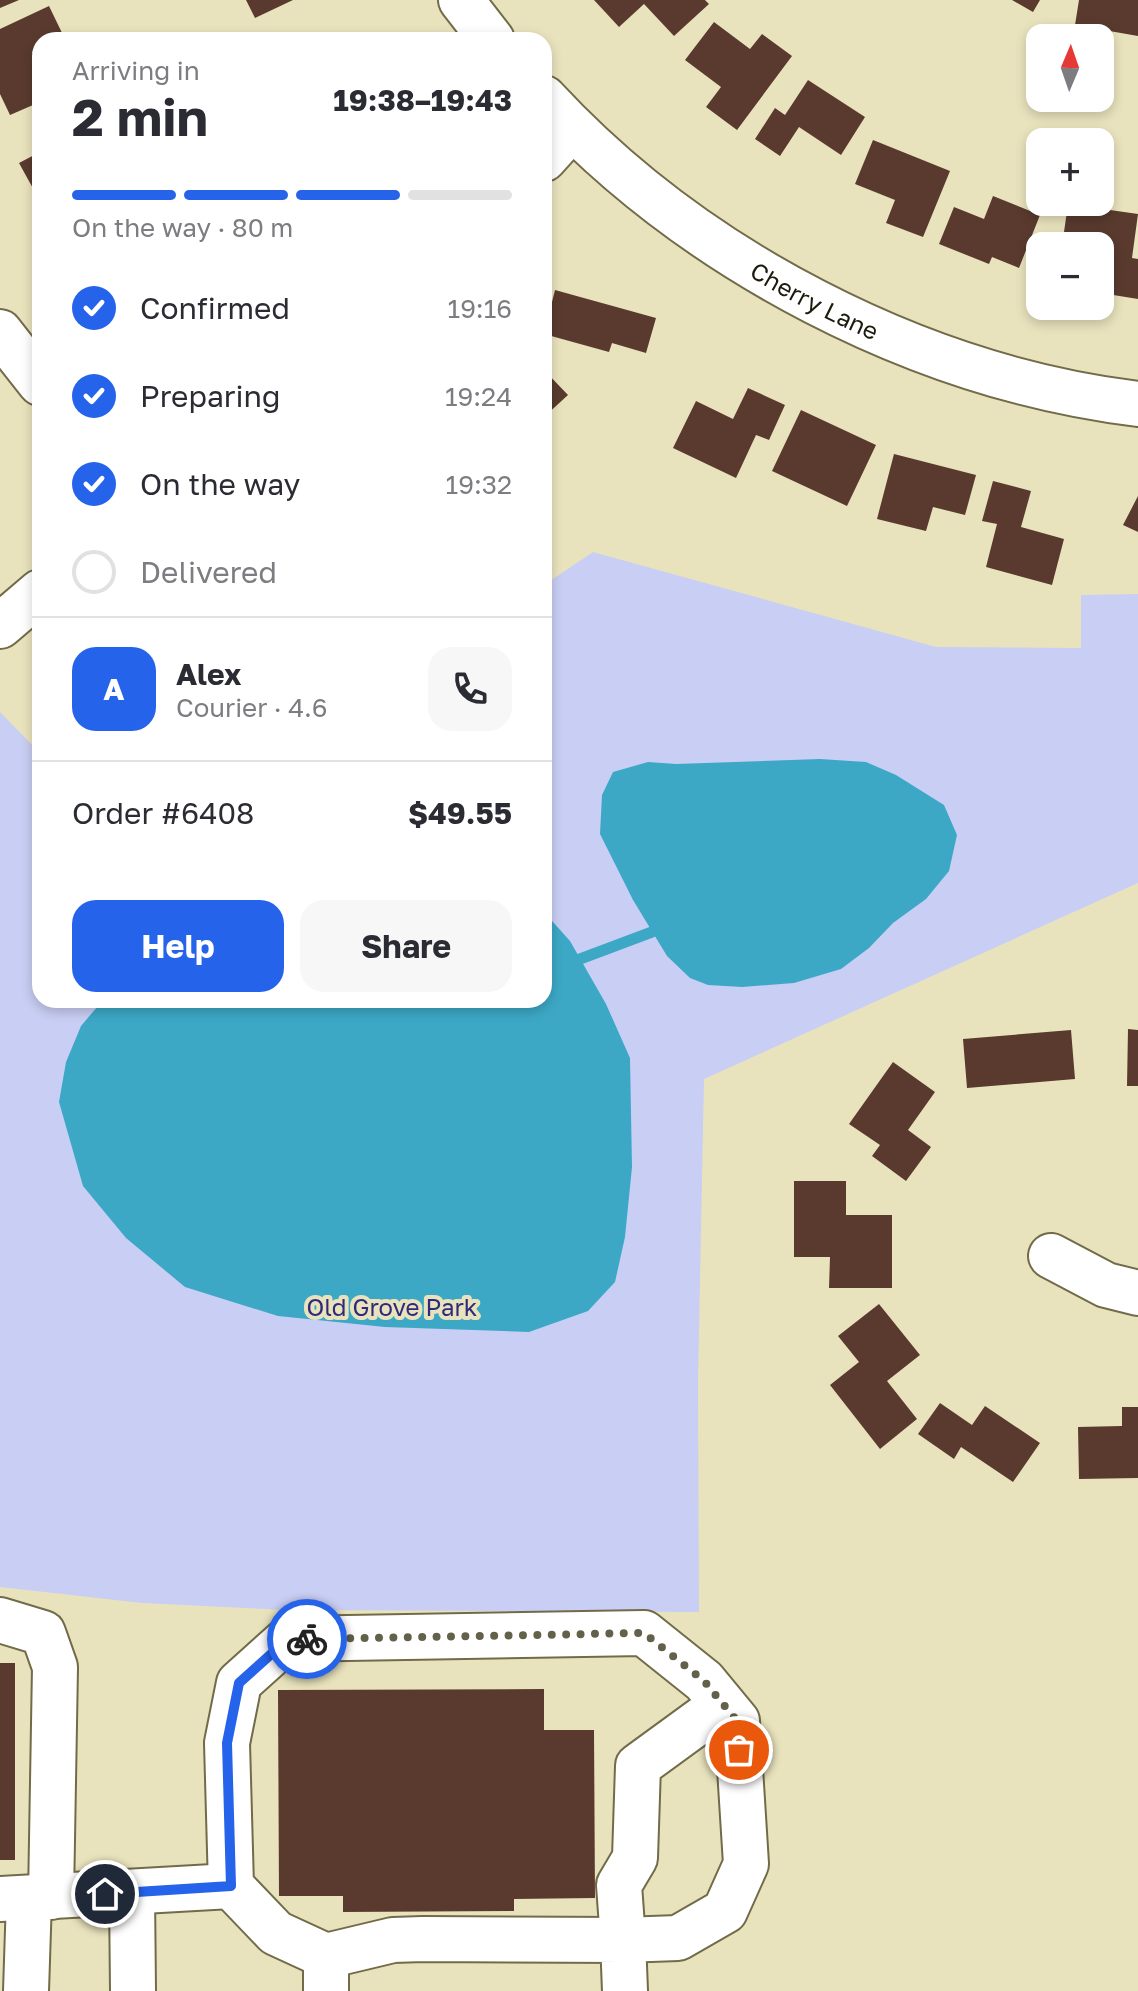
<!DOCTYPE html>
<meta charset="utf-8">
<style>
body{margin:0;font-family:"Golos Text",sans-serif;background:#f7f7f7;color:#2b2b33;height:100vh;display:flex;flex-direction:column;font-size:30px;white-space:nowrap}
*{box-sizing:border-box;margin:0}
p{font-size:26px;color:#7c7c81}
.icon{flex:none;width:44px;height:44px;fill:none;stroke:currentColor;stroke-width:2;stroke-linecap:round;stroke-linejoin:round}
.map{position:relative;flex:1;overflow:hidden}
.side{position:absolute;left:32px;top:32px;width:520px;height:976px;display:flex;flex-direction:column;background:#fff;border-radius:24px;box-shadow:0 4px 12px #0003}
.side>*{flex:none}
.needle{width:52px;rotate:2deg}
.buttons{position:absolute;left:1026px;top:24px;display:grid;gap:16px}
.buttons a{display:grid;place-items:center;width:88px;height:88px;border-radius:16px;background:#fff;box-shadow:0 4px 12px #0003;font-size:40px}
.pin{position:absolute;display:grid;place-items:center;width:68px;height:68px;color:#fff;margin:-34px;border:4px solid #fff;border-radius:50%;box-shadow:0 2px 8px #0007}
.courier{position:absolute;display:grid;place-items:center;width:80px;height:80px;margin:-40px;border:6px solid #2563eb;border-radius:50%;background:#fff;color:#222;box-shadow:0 2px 10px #0007}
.headline em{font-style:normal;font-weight:700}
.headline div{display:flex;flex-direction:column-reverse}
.headline{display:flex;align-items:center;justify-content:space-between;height:136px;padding:0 40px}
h1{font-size:52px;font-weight:700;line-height:60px}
.bar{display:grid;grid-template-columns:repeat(4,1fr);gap:12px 8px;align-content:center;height:96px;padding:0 40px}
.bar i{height:10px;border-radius:6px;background:#e1e1e2}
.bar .active{background:#2563eb}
.bar p{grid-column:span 4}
.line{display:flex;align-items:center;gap:20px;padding:0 40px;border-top:2px solid #e1e1e2}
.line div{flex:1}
.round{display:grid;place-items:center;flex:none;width:84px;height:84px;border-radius:24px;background:#f7f7f7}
ol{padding:0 40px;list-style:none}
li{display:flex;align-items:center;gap:24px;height:88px}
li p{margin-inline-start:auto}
li .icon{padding:8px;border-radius:50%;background:#2563eb;color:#fff;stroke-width:4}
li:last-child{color:#7c7c81}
li i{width:44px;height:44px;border:4px solid #e1e1e2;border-radius:50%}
.primary-button{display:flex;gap:16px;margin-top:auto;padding:16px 40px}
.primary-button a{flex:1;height:92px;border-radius:24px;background:#2563eb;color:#fff;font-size:32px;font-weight:700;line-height:92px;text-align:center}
.primary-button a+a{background:#f7f7f7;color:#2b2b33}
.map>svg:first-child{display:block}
.green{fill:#c9cef4}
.water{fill:#3ca8c6}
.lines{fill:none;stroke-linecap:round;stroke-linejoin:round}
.stream{stroke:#3ca8c6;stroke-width:11}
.building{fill:#5a3a2e}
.minor-casing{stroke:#716b49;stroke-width:48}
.minor{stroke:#fff;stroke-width:44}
.done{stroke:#64614b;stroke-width:8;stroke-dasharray:0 14.4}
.route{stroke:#2563eb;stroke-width:10}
.labels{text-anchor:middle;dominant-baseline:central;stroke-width:8;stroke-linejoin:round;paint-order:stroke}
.street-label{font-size:24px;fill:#1d1b0d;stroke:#e9e3bd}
.park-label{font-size:24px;fill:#2f2a7c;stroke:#e9e3bd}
</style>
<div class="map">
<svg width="1138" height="1991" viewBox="0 0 1138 1991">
<rect width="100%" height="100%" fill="#e9e3bd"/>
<path class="green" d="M593,552L936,647L1081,648V595L1138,594V883L704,1079L698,1381L699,1612L287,1610L142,1603L0,1587V712L40,753V1000H544V585Z"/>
<path class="water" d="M820,759L866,762L896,775L944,805L957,835L949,871L926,899L893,923L869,948L841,969L794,983L742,987L708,985L690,978L667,956L633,900L600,834L602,795L613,772L648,762L676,764Z
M544,912L570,941L606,1004L630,1058L632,1167L625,1237L615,1282L588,1311L529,1332L385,1327L278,1316L185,1287L126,1238L83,1186L59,1102L66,1062L81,1026L103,1000H544Z"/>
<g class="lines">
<path class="stream" d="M580,959L652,932"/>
</g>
<path class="building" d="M0,0H19L0,8Z
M246,0H293L255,18Z
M594,0H705L709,4L674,36L644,4L619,27Z
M1012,0H1040L1033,12Z
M1079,0H1138V36L1075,25Z
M49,6L64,37L57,40H40V48L32,52L40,69V102L10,115L0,94V29Z
M714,22L750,49L762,34L792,56L737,130L706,107L721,87L685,60Z
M808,80L865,117L841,155L799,127L780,156L755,139L775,108L785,115Z
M873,140L950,171L923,237L886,223L895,200L855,184Z
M40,152V201L19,163Z
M993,196L1040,215L1019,268L992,257L989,264L939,244L954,207L984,219Z
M1068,204L1138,214L1132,258L1138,259V299L1101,293L1106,264H1100V246H1062Z
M555,290L656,318L646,353L612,343L609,352L544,334Z
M544,370L568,395L544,417Z
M748,388L785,405L769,440L756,435L736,478L673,448L696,401L733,419Z
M801,410L876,445L847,506L772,471Z
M894,454L976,475L965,515L933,507L926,531L877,519Z
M993,481L1031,491L1021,527L1064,539L1052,585L986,567L997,524L982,521Z
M1138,496V532L1123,525Z
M1128,1029L1138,1030V1086H1127Z
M1071,1030L1075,1079L967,1088L963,1039Z
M893,1062L935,1092L908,1130L931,1147L906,1181L872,1156L880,1145L849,1124Z
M794,1181H846V1215H892V1288H829L830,1257H794Z
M879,1304L920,1355L887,1381L917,1419L880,1449L830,1385L859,1362L838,1336Z
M940,1403L972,1425L985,1406L1040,1443L1013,1482L961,1447L954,1459L918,1434Z
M1122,1407H1138V1478L1079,1479L1078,1427L1122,1426Z
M0,1663H15V1860H0Z
M544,1689V1730H594L595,1898L514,1899V1911L343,1912V1896H279L278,1690Z"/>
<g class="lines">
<g class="minor-casing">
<g id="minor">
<path d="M461,0L492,40"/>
<path id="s1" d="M544,98C694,260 918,377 1138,404"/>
<path d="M544,159L572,128"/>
<path d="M0,332L40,383"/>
<path d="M0,626L40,592"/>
<path d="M1051,1256L1106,1285L1138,1293"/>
<path d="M0,1620L43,1633L55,1667L51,1897"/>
<path d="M132,1892L133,1991"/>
<path d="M0,1899L231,1886"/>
<path d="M326,1956L276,1933L231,1886L227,1743L239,1683L288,1639L644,1633L704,1681L737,1721L746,1864L725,1911L678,1938L623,1940L619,1885L635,1858L638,1766L723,1704"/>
<path d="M26,1991L29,1899"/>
<path d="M326,1991V1956L393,1940L423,1939L623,1940L625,1991"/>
</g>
</g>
<use href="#minor" class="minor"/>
</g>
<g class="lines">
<path class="done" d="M307,1639L644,1633L704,1681L737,1721L739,1750"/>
<path class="route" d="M105,1894L231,1886L227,1743L239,1683L288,1639H307"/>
</g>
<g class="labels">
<g class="street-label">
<text stroke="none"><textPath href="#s1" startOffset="340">Cherry Lane</textPath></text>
</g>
<g class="park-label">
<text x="392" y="1306">Old Grove Park</text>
</g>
</g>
</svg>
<div class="buttons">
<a><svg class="needle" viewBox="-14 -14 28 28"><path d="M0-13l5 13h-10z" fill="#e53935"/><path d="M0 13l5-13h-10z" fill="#7c7c81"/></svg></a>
<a>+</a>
<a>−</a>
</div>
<div class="pin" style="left:739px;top:1750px;background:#ea580c"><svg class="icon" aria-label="bag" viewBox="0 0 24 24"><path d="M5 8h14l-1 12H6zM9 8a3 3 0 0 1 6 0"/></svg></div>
<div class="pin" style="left:105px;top:1894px;background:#1f2937"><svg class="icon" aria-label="home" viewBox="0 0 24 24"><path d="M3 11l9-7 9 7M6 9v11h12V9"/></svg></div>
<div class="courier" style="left:307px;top:1639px"><svg class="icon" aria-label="bike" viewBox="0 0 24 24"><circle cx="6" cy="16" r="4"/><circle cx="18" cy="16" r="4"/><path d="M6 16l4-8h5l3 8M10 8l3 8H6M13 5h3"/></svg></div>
<section class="side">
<div class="headline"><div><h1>2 min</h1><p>Arriving in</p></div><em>19:38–19:43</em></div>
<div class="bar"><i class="active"></i><i class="active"></i><i class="active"></i><i></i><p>On the way · 80 m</p></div>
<ol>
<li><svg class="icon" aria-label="check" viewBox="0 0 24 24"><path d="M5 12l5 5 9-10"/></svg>Confirmed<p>19:16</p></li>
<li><svg class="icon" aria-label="check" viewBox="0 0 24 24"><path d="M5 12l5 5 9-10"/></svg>Preparing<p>19:24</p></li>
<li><svg class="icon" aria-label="check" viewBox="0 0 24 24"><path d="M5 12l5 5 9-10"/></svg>On the way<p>19:32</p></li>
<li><i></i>Delivered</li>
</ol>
<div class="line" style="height:144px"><b class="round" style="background:#2563eb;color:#fff">A</b><div><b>Alex</b><p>Courier · 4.6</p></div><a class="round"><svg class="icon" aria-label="phone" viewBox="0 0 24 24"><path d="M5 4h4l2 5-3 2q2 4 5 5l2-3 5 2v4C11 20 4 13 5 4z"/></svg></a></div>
<div class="line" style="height:104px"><div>Order #6408</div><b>$49.55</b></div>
<div class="primary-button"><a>Help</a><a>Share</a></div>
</section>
</div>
